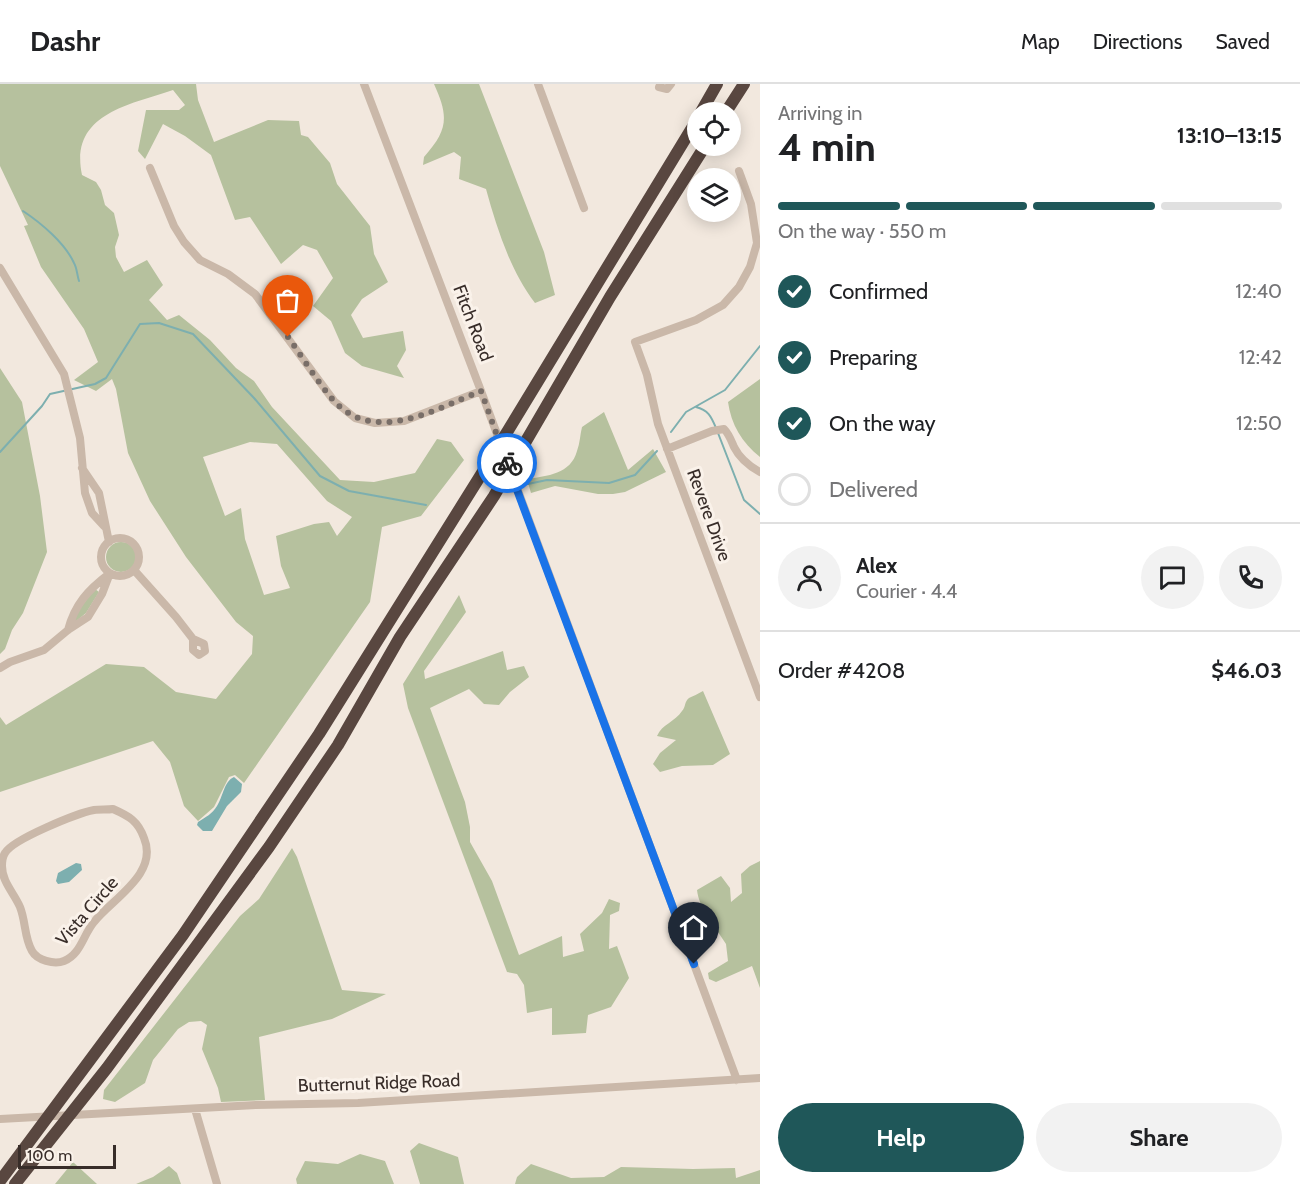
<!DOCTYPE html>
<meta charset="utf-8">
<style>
body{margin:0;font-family:Cabin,sans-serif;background:#f2f2f2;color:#202124;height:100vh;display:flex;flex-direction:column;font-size:22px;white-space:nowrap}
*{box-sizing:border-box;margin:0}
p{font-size:20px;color:#757577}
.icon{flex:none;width:33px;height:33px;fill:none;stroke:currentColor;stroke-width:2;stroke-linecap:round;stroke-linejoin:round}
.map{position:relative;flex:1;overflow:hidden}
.panel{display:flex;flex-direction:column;background:#fff;width:540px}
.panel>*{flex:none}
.buttons{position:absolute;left:687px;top:18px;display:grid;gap:12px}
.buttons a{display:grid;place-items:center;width:54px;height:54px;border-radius:50%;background:#fff;box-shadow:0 3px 15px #0003;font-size:30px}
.scale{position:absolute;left:18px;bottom:15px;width:98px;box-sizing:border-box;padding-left:6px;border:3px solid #382d29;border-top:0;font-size:16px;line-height:21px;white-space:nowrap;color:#382d29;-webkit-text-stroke:4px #faf2ea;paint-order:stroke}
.pin{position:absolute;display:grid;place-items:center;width:51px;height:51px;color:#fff;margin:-62px -26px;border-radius:50% 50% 50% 0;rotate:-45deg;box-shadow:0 0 6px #0007}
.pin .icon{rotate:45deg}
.courier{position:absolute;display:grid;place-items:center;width:60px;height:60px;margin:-30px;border:4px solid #1a73e8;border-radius:50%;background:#fff;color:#222;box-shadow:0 2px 8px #0007}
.headline em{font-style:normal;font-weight:700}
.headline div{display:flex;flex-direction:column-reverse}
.headline{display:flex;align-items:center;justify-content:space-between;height:102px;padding:0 18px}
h1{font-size:39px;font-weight:700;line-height:45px}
.bar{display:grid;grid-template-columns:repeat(4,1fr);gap:9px 6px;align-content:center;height:72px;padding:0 18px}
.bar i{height:8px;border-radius:4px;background:#e0e0e0}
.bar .active{background:#1f5759}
.bar p{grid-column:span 4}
.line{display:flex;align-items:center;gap:15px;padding:0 18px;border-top:2px solid #e0e0e0}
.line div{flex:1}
.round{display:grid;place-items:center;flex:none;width:63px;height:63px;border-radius:32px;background:#f2f2f2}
ol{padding:0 18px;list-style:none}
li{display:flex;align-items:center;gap:18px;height:66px}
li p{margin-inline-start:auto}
li .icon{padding:6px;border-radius:50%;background:#1f5759;color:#fff;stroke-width:4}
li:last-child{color:#757577}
li i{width:33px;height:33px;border:3px solid #e0e0e0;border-radius:50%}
.primary-button{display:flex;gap:12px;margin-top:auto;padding:12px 18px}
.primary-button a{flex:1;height:69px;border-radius:36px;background:#1f5759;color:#fff;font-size:24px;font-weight:700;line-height:69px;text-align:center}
.primary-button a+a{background:#f2f2f2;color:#202124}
header{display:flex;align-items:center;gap:36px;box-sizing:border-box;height:84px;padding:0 30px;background:#fff;border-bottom:2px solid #e0e0e0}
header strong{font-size:28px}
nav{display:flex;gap:33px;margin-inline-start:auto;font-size:21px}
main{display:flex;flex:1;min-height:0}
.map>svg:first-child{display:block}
.green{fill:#b6c19e;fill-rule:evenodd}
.water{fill:#7dafaf}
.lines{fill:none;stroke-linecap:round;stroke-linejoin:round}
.stream{stroke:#7dafaf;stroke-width:2}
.minor{stroke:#cab8a9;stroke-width:8}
.highway{stroke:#594740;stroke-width:12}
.done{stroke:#796e68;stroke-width:6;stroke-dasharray:0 10.8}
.route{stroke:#1a73e8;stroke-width:8}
.labels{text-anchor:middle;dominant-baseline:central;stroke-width:6;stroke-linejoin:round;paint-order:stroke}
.street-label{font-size:18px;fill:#382d29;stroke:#faf2ea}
</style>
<header>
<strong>Dashr</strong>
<nav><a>Map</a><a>Directions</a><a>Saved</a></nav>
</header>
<main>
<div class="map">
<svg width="760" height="1100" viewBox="0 0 760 1100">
<rect width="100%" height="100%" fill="#f2e8de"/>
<path class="green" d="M0,0H196L198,16L214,58L268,36L299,37L301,51L308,53L330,79L337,100L370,142L374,170L388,198L362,215L351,231L363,254L403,247L406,266L397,282L404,294L362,282L345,269L331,237L313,222L333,194L317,166L303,161L281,180L250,133L235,136L211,71L185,52L163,40L145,75L138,67L146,26H179L185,21L173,6C129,21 69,30 82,91L96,98L101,106L105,121L114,129L119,151L115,163L116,173L124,188L147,176L163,201L149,216L167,236L179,231L210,256L236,284L254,297L272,323L340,396L374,398L415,389L437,355L451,358L464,376L421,432L382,443L370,518L244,699L235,691L229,693L214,723L198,737L184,722L170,678L153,657L0,708V633L6,641L106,580L144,583L176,608L216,615L252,570L253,552L236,538L186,473L150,417L128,369L116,305L112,295L96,307L74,296L98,278L84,245L41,183L24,142L28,141L0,82ZM250,358L277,360L327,417L352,433L337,452L329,438L314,440L276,452L281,482L290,504L264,511L245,455L241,424L225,432L203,373Z
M434,0H479L544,168L555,211L535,219C510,186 497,145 486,105L459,95L461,73L454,68L423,81L424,73C448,46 449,33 434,0Z
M0,284L22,318L40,412L47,468L23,529L12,546L5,565L0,570Z
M760,295V373C742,359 731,340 728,318Z
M604,328L628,386L653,365L666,388L625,408L613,410H598L555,402L531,409L527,395C547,392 571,390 577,367C580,359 580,351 582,343Z
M106 473a15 15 0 1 1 30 0a15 15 0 1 1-30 0Z
M95,505L99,508L86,529L74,539L73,533Z
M459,511L466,528L424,587L425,595L503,567L507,586L524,582L529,593L510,608L499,621L484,620L469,605L430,624L465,718L470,743V758L492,797L519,871L562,852L563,873L584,867L580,850L602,829L609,815L620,819L619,827L610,831L609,865L617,862L629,894L611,923L588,931L586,949L552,951V924L527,929L524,901L517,890L507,888L408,624L403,600Z
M703,607L730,670L713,681L682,682L660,688L653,680L660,669L676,656L657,652C662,640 675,638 682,627C686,623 684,618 689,614C693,612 698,610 703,607Z
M292,764L297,773L342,906L386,910L332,935L259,953L265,1016L221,1018L218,1004L202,965L207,941L201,937L189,938L178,945L153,976L145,999L115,1018L103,1015L104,1006L240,832L259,815Z
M760,777V904L752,882L716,898L709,895L708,889L728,877L726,860L718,848H690L691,837L703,832C703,822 698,816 697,806L721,792L730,804L731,818L742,809L741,790L750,782Z
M419,1059L458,1073L464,1100H420L410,1067Z
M360,1070L385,1077L394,1100H297L296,1095L305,1077L338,1080Z
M73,1078L97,1100H55Z
M531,1080L571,1094L604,1093L621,1083L693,1085L735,1084L736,1094L760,1086V1100H515L517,1093Z
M169,1082L177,1089L181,1100H136L153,1093Z"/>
<path class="water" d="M234,693L242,700L241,708L227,722L212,747H203L197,741L198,738C206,733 212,730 217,722C223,713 224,697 234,693Z
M76,779L81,780L82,786L69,798L58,800L56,797L58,789Z"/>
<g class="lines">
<path class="stream" d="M23,127C41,139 65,159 74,179C77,184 77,191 79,197
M696,323C708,326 711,332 716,344
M671,348L686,328L725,306L760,262
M718,349L744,416L760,430
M0,368L42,322L50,310L95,300L106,294L140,240L159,239L193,250L254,314L320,392L349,407L426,421
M528,400L547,396L609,399L635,391L657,367"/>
<path class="minor" d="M364,0L481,307L737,996
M538,0L584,124
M659,3L667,5L671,0
M150,84L174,142L184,158L200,176L228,190L255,210L334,317L355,334L375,339L404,337L481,307
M739,87L751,120L757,159L750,183L739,203L723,221L696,236L635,258L647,291L658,340L760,613
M0,184L64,290L80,354L85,409L92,429L104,442
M667,365L712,347L724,345C729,350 731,356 734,363C740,375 749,382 760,388
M82,384L99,409L109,458
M101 473a19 19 0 1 1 38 0a19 19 0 1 1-38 0Z
M134,486L176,533L193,555V566L199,571L205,567L204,560L193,555
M68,546C75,520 88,506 109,490
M0,584L10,578L44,566L68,546L88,533L102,510L110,489
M113,725C129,732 138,737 144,754C159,790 112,815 94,838C83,851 81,870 64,877C54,881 37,876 32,867C24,853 26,838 20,823C14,809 2,798 2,782C2,779 3,772 5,769C13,755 78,729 94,726C100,725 107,726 113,725Z
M195,1025L217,1100
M0,1035L256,1021L358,1019L760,994"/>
<path class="highway" d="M701,28L717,0
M726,28L744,0
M0,1097L183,851L319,650L484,386L698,34
M15,1100L107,984L269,763L338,661L400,553L494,412L610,213L705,62"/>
</g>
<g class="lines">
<path class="done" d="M288,253C303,274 317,297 333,316C374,362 436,325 481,307L507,379"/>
<path class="route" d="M507,379L694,880"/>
</g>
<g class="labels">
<g class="street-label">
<text transform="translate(473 239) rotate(69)">Fitch Road</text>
<text transform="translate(709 431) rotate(70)">Revere Drive</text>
<text transform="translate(87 827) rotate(-49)">Vista Circle</text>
<text transform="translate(379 999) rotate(-2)">Butternut Ridge Road</text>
</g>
</g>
</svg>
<div class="buttons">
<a><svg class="icon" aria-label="locate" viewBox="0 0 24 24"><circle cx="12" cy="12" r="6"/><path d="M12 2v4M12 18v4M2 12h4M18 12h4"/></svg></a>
<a><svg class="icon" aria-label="layers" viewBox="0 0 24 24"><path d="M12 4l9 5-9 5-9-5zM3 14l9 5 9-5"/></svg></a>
</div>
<div class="scale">100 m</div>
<div class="pin" style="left:288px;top:253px;background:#ea580c"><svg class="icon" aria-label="bag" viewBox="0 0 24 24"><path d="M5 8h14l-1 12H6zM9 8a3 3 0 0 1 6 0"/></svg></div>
<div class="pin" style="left:694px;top:880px;background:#1f2937"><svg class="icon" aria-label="home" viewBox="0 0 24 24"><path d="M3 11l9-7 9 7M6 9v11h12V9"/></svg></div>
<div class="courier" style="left:507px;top:379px"><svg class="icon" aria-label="bike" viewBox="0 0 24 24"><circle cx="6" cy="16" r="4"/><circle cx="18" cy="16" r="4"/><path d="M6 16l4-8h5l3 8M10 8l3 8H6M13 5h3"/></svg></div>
</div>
<section class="panel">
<div class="headline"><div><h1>4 min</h1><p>Arriving in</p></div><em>13:10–13:15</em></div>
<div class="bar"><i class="active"></i><i class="active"></i><i class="active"></i><i></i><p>On the way · 550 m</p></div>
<ol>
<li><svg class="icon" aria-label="check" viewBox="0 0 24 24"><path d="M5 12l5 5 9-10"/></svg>Confirmed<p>12:40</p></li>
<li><svg class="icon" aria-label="check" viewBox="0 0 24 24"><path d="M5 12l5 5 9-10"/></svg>Preparing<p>12:42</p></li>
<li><svg class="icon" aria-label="check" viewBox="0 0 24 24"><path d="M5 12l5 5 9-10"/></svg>On the way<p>12:50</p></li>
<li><i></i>Delivered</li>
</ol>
<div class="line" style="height:108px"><a class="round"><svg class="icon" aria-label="person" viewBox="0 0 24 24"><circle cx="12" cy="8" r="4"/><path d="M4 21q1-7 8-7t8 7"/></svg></a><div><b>Alex</b><p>Courier · 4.4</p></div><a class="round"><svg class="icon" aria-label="chat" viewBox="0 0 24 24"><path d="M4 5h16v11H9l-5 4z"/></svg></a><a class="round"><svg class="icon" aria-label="phone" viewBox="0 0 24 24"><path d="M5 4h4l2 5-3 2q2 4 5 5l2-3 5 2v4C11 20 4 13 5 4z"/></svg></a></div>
<div class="line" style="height:78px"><div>Order #4208</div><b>$46.03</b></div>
<div class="primary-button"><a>Help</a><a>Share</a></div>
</section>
</main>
